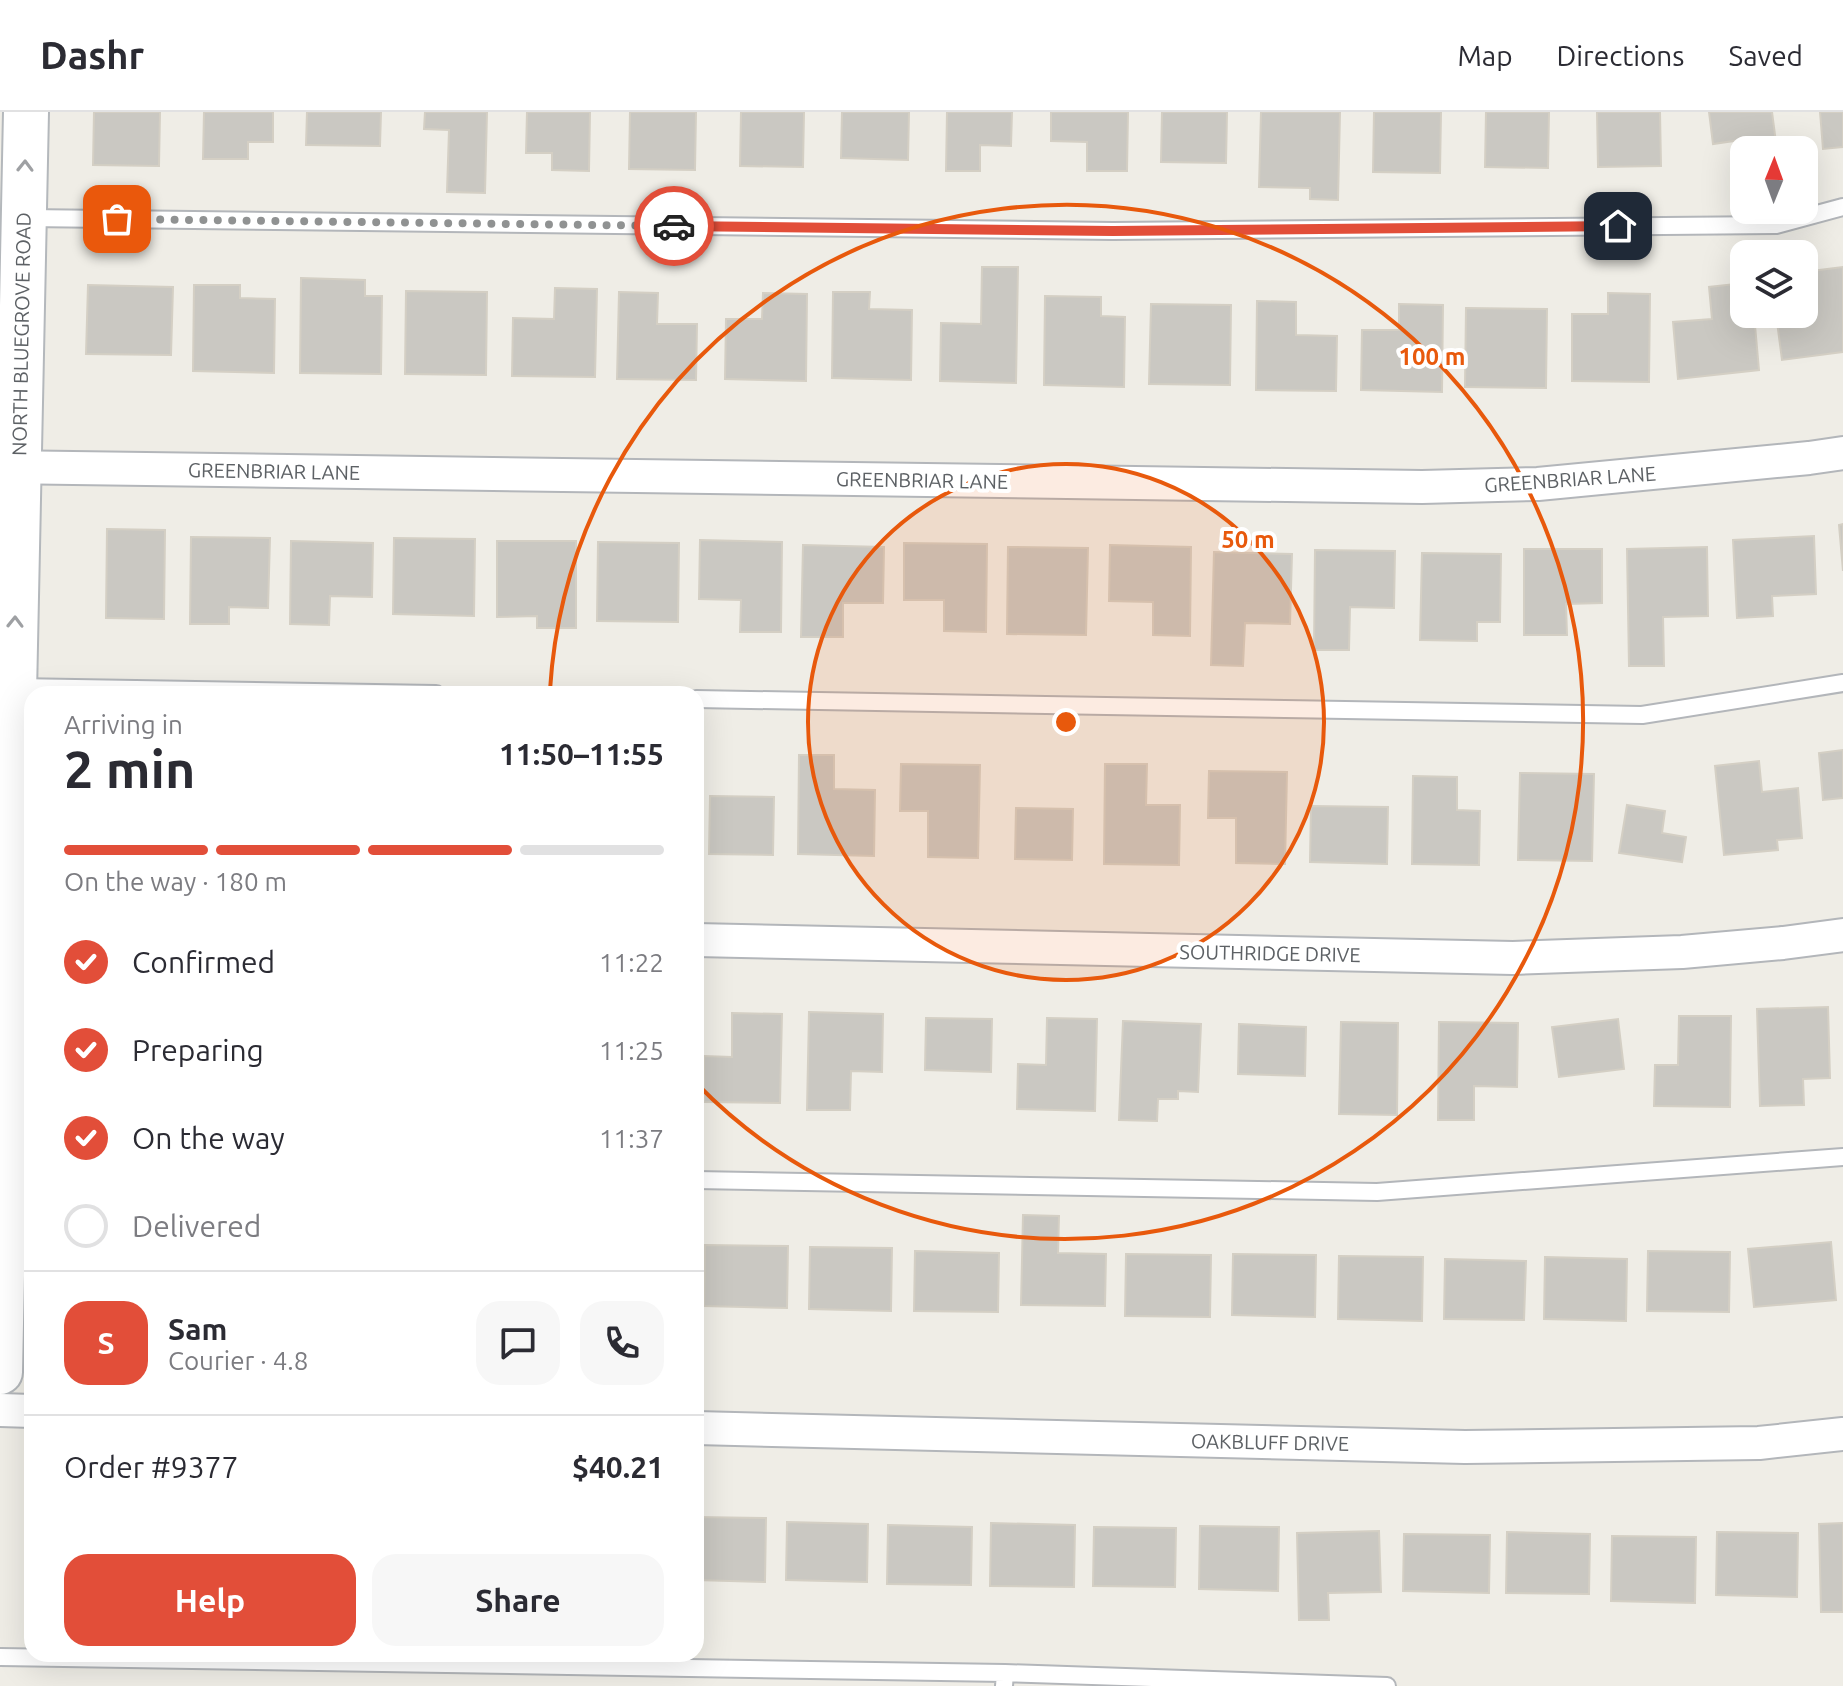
<!DOCTYPE html>
<meta charset="utf-8">
<style>
body{margin:0;font-family:Ubuntu,sans-serif;background:#f7f7f7;color:#2b2b33;height:100vh;display:flex;flex-direction:column;font-size:30px;white-space:nowrap}
*{box-sizing:border-box;margin:0}
p{font-size:26px;color:#7c7c81}
.icon{flex:none;width:44px;height:44px;fill:none;stroke:currentColor;stroke-width:2;stroke-linecap:round;stroke-linejoin:round}
.map{position:relative;flex:1;overflow:hidden}
.side{position:absolute;left:24px;top:574px;width:680px;height:976px;display:flex;flex-direction:column;background:#fff;border-radius:24px;box-shadow:0 8px 32px #0002}
.side>*{flex:none}
.needle{width:52px;rotate:1deg}
.tools{position:absolute;left:1730px;top:24px;display:grid;gap:16px}
.tools a{display:grid;place-items:center;width:88px;height:88px;border-radius:16px;background:#fff;box-shadow:0 8px 32px #0002;font-size:40px}
.pin{position:absolute;display:grid;place-items:center;width:68px;height:68px;color:#fff;margin:-34px;border-radius:16px;box-shadow:0 4px 12px #0006}
.courier{position:absolute;display:grid;place-items:center;width:80px;height:80px;margin:-40px;border:6px solid #e24e39;border-radius:50%;background:#fff;color:#222;box-shadow:0 2px 10px #0007}
.headline em{font-style:normal;font-weight:600}
.headline div{display:flex;flex-direction:column-reverse}
.headline{display:flex;align-items:center;justify-content:space-between;height:136px;padding:0 40px}
h1{font-size:52px;font-weight:600;line-height:60px}
.bar{display:grid;grid-template-columns:repeat(4,1fr);gap:12px 8px;align-content:center;height:96px;padding:0 40px}
.bar i{height:10px;border-radius:6px;background:#e1e1e2}
.bar .on{background:#e24e39}
.bar p{grid-column:span 4}
.line{display:flex;align-items:center;gap:20px;padding:0 40px;border-top:2px solid #e1e1e2}
.line div{flex:1}
.round{display:grid;place-items:center;flex:none;width:84px;height:84px;border-radius:24px;background:#f7f7f7}
ol{padding:0 40px;list-style:none}
li{display:flex;align-items:center;gap:24px;height:88px}
li p{margin-inline-start:auto}
li .icon{padding:8px;border-radius:50%;background:#e24e39;color:#fff;stroke-width:4}
li:last-child{color:#7c7c81}
li i{width:44px;height:44px;border:4px solid #e1e1e2;border-radius:50%}
.cta{display:flex;gap:16px;margin-top:auto;padding:16px 40px}
.cta a{flex:1;height:92px;border-radius:24px;background:#e24e39;color:#fff;font-size:32px;font-weight:600;line-height:92px;text-align:center}
.cta a+a{background:#f7f7f7;color:#2b2b33}
header{display:flex;align-items:center;gap:48px;box-sizing:border-box;height:112px;padding:0 40px;background:#fff;border-bottom:2px solid #e1e1e2}
header strong{font-size:38px}
nav{display:flex;gap:44px;margin-inline-start:auto;font-size:28px}
.map>svg:first-child{display:block}
.building{fill:#cac8c2;stroke:#d4cfc4;stroke-width:2}
.lines{fill:none;stroke-linecap:round;stroke-linejoin:round}
.lane-casing{stroke:#b3b6ba;stroke-width:20}
.street-casing{stroke:#b3b6ba;stroke-width:36}
.secondary-casing{stroke:#b4b8bc;stroke-width:48}
.lane{stroke:#fff;stroke-width:16}
.street{stroke:#fff;stroke-width:32}
.secondary{stroke:#fff;stroke-width:44}
.oneway{stroke:#9ea0a3}
.done{stroke:#909292;stroke-width:8;stroke-dasharray:0 14.4}
.route{stroke:#e24e39;stroke-width:10}
.ring{fill:none;stroke:#e8590c;stroke-width:4}
.labels{text-anchor:middle;dominant-baseline:central;stroke-width:8;stroke-linejoin:round;paint-order:stroke}
.street-label{font-size:20px;fill:#5d6165;stroke:#fff}
.centre{fill:#e8590c;stroke:#fff;stroke-width:4}
.ring-label{font-size:24px;text-anchor:middle;font-weight:bold;fill:#e8590c;stroke:#fff;stroke-width:8;stroke-linejoin:round;paint-order:stroke}
</style>
<header>
<strong>Dashr</strong>
<nav><a>Map</a><a>Directions</a><a>Saved</a></nav>
</header>
<div class="map">
<svg width="1843" height="1574" viewBox="0 0 1843 1574">
<rect width="100%" height="100%" fill="#efede6"/>
<path class="building" d="M94,0H160L159,54L93,53Z
M204,0H273V30H248V47H203Z
M307,0H381L380,34L306,33Z
M425,0H487L485,81L447,80L449,18L424,17Z
M527,0H590L589,59L552,58V41H526Z
M630,0H696L695,58L629,57Z
M741,0H804L803,55L740,54Z
M842,0H909L908,48L841,46Z
M947,0H1012L1011,34L980,33V59H946Z
M1051,0H1128L1127,59H1087V30L1051,29Z
M1162,0H1227L1226,51L1161,50Z
M1261,0H1340L1338,88L1310,87V76L1259,75Z
M1374,0H1441L1440,61L1373,60Z
M1486,0H1549L1548,56L1485,55Z
M1597,0H1660L1661,54L1598,55Z
M1709,0H1772L1777,38H1744V51L1741,28L1713,32Z
M1820,0H1843V35L1823,37Z
M982,155H1018L1016,271L940,269L941,211L981,212Z
M1843,155V240L1782,248L1776,202H1804V160Z
M301,166L365,168V184H382L381,262L300,261Z
M1744,171V202H1754L1759,258L1678,267L1673,210L1712,207L1709,175Z
M88,173L173,175L171,243L86,242Z
M194,173H240V186L275,187L274,261L193,259Z
M555,176L597,177L595,265L512,264L513,206L554,207Z
M406,179L487,180L486,263L405,262Z
M619,180L658,181L657,212H697L696,268L617,267Z
M833,180H870L869,197L912,198L911,268L832,266Z
M763,181L807,182L806,269L725,267L726,207H762Z
M1608,181L1650,182L1649,270L1572,269V202H1608Z
M1045,184L1101,185V204L1125,205L1124,275L1044,273Z
M1257,189L1296,190V223L1337,224L1336,279L1256,278Z
M1151,192L1231,193L1230,273L1149,272Z
M1399,192L1443,193L1442,280L1361,278L1362,218H1399Z
M1466,196L1547,197L1546,276L1465,275Z
M1843,412V459L1839,413Z
M107,417L165,418L164,507L106,506Z
M1814,424L1816,482L1772,484L1773,504L1737,506L1733,428Z
M191,425L270,426L268,496L229,495V512H190Z
M394,426L475,427L474,504L393,502Z
M700,428L782,430L781,520H740L741,488L699,487Z
M291,429L373,431L372,485L330,484L329,513L290,512Z
M497,429H576V516H537V504L497,505Z
M598,430L679,431L678,510L597,509Z
M904,431L987,432L986,520L944,519V488H904Z
M803,433L884,435L883,491H843V525H801Z
M1110,433L1191,435L1190,524L1153,523V490L1109,489Z
M1008,435L1088,436L1086,523L1007,522Z
M1707,435L1708,504L1663,505L1664,554H1629L1627,437Z
M1524,437H1602V491L1566,492L1567,523H1524Z
M1315,438L1395,439L1394,496L1350,495L1349,538H1314Z
M1214,440L1292,442L1290,512L1245,511L1243,554L1211,553Z
M1422,441L1501,442L1500,510H1477V529L1420,528Z
M1843,638V686L1823,688L1819,641Z
M799,643H834V677L875,678L874,744L798,742Z
M1759,649L1762,680L1798,676L1802,726L1777,728L1778,738L1724,743L1715,654Z
M901,652L980,653L978,746L928,745V699H900Z
M1105,652H1147L1146,693H1180L1179,753L1104,752Z
M1209,659L1287,660L1285,752L1236,751V706H1208Z
M1520,661L1594,662L1592,749L1518,748Z
M1413,664L1457,665V698L1480,699L1479,753L1412,752Z
M710,684L774,685L773,743L709,742Z
M1627,693L1665,699L1662,721L1686,725L1682,750L1619,741Z
M1311,694L1388,695L1387,752L1310,750Z
M1016,696L1073,697L1072,748L1015,747Z
M1828,895L1830,966L1803,967L1804,993L1760,994L1757,897Z
M809,900L883,902L882,960L851,959L850,998H807Z
M732,901L782,902L780,991L704,990V944L732,945Z
M1679,904H1731L1730,995L1654,994L1655,953H1678Z
M926,906L992,907L991,960L925,958Z
M1047,906L1097,907L1095,999L1017,997L1018,952L1046,953Z
M1618,907L1624,957L1559,965L1552,915Z
M1123,909L1201,912L1198,980L1178,979V987H1158L1157,1009L1119,1008Z
M1341,910L1398,911L1397,1003L1339,1002Z
M1439,910L1518,911L1517,975L1474,974V1008H1438Z
M1239,912L1306,915L1305,964L1238,962Z
M1023,1103L1059,1104L1058,1141L1106,1142L1105,1194L1021,1193Z
M1831,1130L1836,1188L1754,1195L1748,1137Z
M705,1133L788,1134L787,1196L704,1194Z
M810,1135L892,1136L891,1199L809,1197Z
M915,1139L999,1141L998,1200L914,1199Z
M1648,1139L1730,1140L1729,1200L1647,1199Z
M1126,1142L1211,1143L1210,1205L1125,1204Z
M1233,1142L1316,1143L1315,1205L1232,1203Z
M1339,1144L1423,1145L1422,1209L1338,1207Z
M1545,1145L1627,1147L1626,1209L1544,1207Z
M1445,1147L1526,1149L1524,1208L1444,1207Z
M696,1405L766,1406L765,1470L696,1468Z
M787,1410L868,1412L867,1470L786,1468Z
M991,1411L1075,1413L1074,1475L990,1474Z
M1843,1411V1500H1821L1819,1412Z
M888,1413L972,1415L971,1473L887,1472Z
M1200,1414L1279,1415L1278,1479L1199,1477Z
M1094,1415L1176,1416L1175,1475L1093,1474Z
M1379,1419L1381,1480L1328,1481L1329,1508H1299L1297,1421Z
M1507,1420L1590,1422L1589,1482L1506,1481Z
M1717,1420L1798,1421L1797,1485L1716,1483Z
M1404,1422L1490,1423L1489,1481L1403,1479Z
M1612,1424L1696,1425L1695,1491L1611,1489Z"/>
<g class="lines">
<g class="lane-casing">
<path id="lane" d="M27,106L1113,119L1776,113L1843,95
M15,575L436,582
M696,587L1642,603L1843,571
M696,1068L1377,1080L1843,1045
M0,1545L1005,1561L1004,1574
M1005,1561L1387,1574"/>
</g>
<g class="street-casing">
<path id="street" d="M0,355L1422,375L1538,372L1809,346L1843,341
M696,828L1513,846L1682,840L1783,831L1843,823
M0,1298L32,1299
M696,1316L1465,1335L1759,1331L1843,1322"/>
</g>
<g class="secondary-casing">
<path id="secondary" d="M0,1260L26,0"/>
</g>
<use href="#lane" class="lane"/>
<use href="#street" class="street"/>
<use href="#secondary" class="secondary"/>
</g>
<defs><path id="oneway-chevron" d="M-2-3.5L2.5 0L-2 3.5" fill="none" stroke-width="1.6" stroke-linecap="round" stroke-linejoin="round" transform="scale(2)"/></defs>
<g class="oneway">
<use href="#oneway-chevron" transform="translate(25 54) rotate(-89)"/>
<use href="#oneway-chevron" transform="translate(15 510) rotate(-89)"/>
</g>
<g class="lines">
<path class="done" d="M117,107L674,114"/>
<path class="route" d="M674,114L1113,119L1618,114"/>
</g>
<circle cx="1066" cy="610" r="258" fill="#e8590c" fill-opacity=".12"/>
<g class="ring">
<circle cx="1066" cy="610" r="258"/>
<path d="M550 578A517 517 0 1 1 697 972"/>
</g>
<g class="labels">
<g class="street-label">
<text transform="translate(21 222) rotate(-89)">NORTH BLUEGROVE ROAD</text>
<text transform="translate(274 359) rotate(1)">GREENBRIAR LANE</text>
<text transform="translate(1570 367) rotate(-4)">GREENBRIAR LANE</text>
<text transform="translate(922 368) rotate(1)">GREENBRIAR LANE</text>
<text transform="translate(1270 841) rotate(1)">SOUTHRIDGE DRIVE</text>
<text transform="translate(1270 1330) rotate(1)">OAKBLUFF DRIVE</text>
</g>
</g>
<circle cx="1066" cy="610" r="12" class="centre"/>
<g class="ring-label">
<text x="1432" y="253">100 m</text>
<text x="1248" y="436">50 m</text>
</g>
</svg>
<div class="tools">
<a><svg class="needle" viewBox="-14 -14 28 28"><path d="M0-13l5 13h-10z" fill="#e53935"/><path d="M0 13l5-13h-10z" fill="#7c7c81"/></svg></a>
<a><svg class="icon" aria-label="layers" viewBox="0 0 24 24"><path d="M12 4l9 5-9 5-9-5zM3 14l9 5 9-5"/></svg></a>
</div>
<div class="pin" style="left:117px;top:107px;background:#ea580c"><svg class="icon" aria-label="bag" viewBox="0 0 24 24"><path d="M5 8h14l-1 12H6zM9 8a3 3 0 0 1 6 0"/></svg></div>
<div class="pin" style="left:1618px;top:114px;background:#1f2937"><svg class="icon" aria-label="home" viewBox="0 0 24 24"><path d="M3 11l9-7 9 7M6 9v11h12V9"/></svg></div>
<div class="courier" style="left:674px;top:114px"><svg class="icon" aria-label="car" viewBox="0 0 24 24"><path d="M5 17H2v-5l4-1 3-4h7l3 4 3 1v5h-3M9 17h6M6 11h13"/><circle cx="7" cy="17" r="2"/><circle cx="17" cy="17" r="2"/></svg></div>
<section class="side">
<div class="headline"><div><h1>2 min</h1><p>Arriving in</p></div><em>11:50–11:55</em></div>
<div class="bar"><i class="on"></i><i class="on"></i><i class="on"></i><i></i><p>On the way · 180 m</p></div>
<ol>
<li><svg class="icon" aria-label="check" viewBox="0 0 24 24"><path d="M5 12l5 5 9-10"/></svg>Confirmed<p>11:22</p></li>
<li><svg class="icon" aria-label="check" viewBox="0 0 24 24"><path d="M5 12l5 5 9-10"/></svg>Preparing<p>11:25</p></li>
<li><svg class="icon" aria-label="check" viewBox="0 0 24 24"><path d="M5 12l5 5 9-10"/></svg>On the way<p>11:37</p></li>
<li><i></i>Delivered</li>
</ol>
<div class="line" style="height:144px"><b class="round" style="background:#e24e39;color:#fff">S</b><div><b>Sam</b><p>Courier · 4.8</p></div><a class="round"><svg class="icon" aria-label="chat" viewBox="0 0 24 24"><path d="M4 5h16v11H9l-5 4z"/></svg></a><a class="round"><svg class="icon" aria-label="phone" viewBox="0 0 24 24"><path d="M5 4h4l2 5-3 2q2 4 5 5l2-3 5 2v4C11 20 4 13 5 4z"/></svg></a></div>
<div class="line" style="height:104px"><div>Order #9377</div><b>$40.21</b></div>
<div class="cta"><a>Help</a><a>Share</a></div>
</section>
</div>
